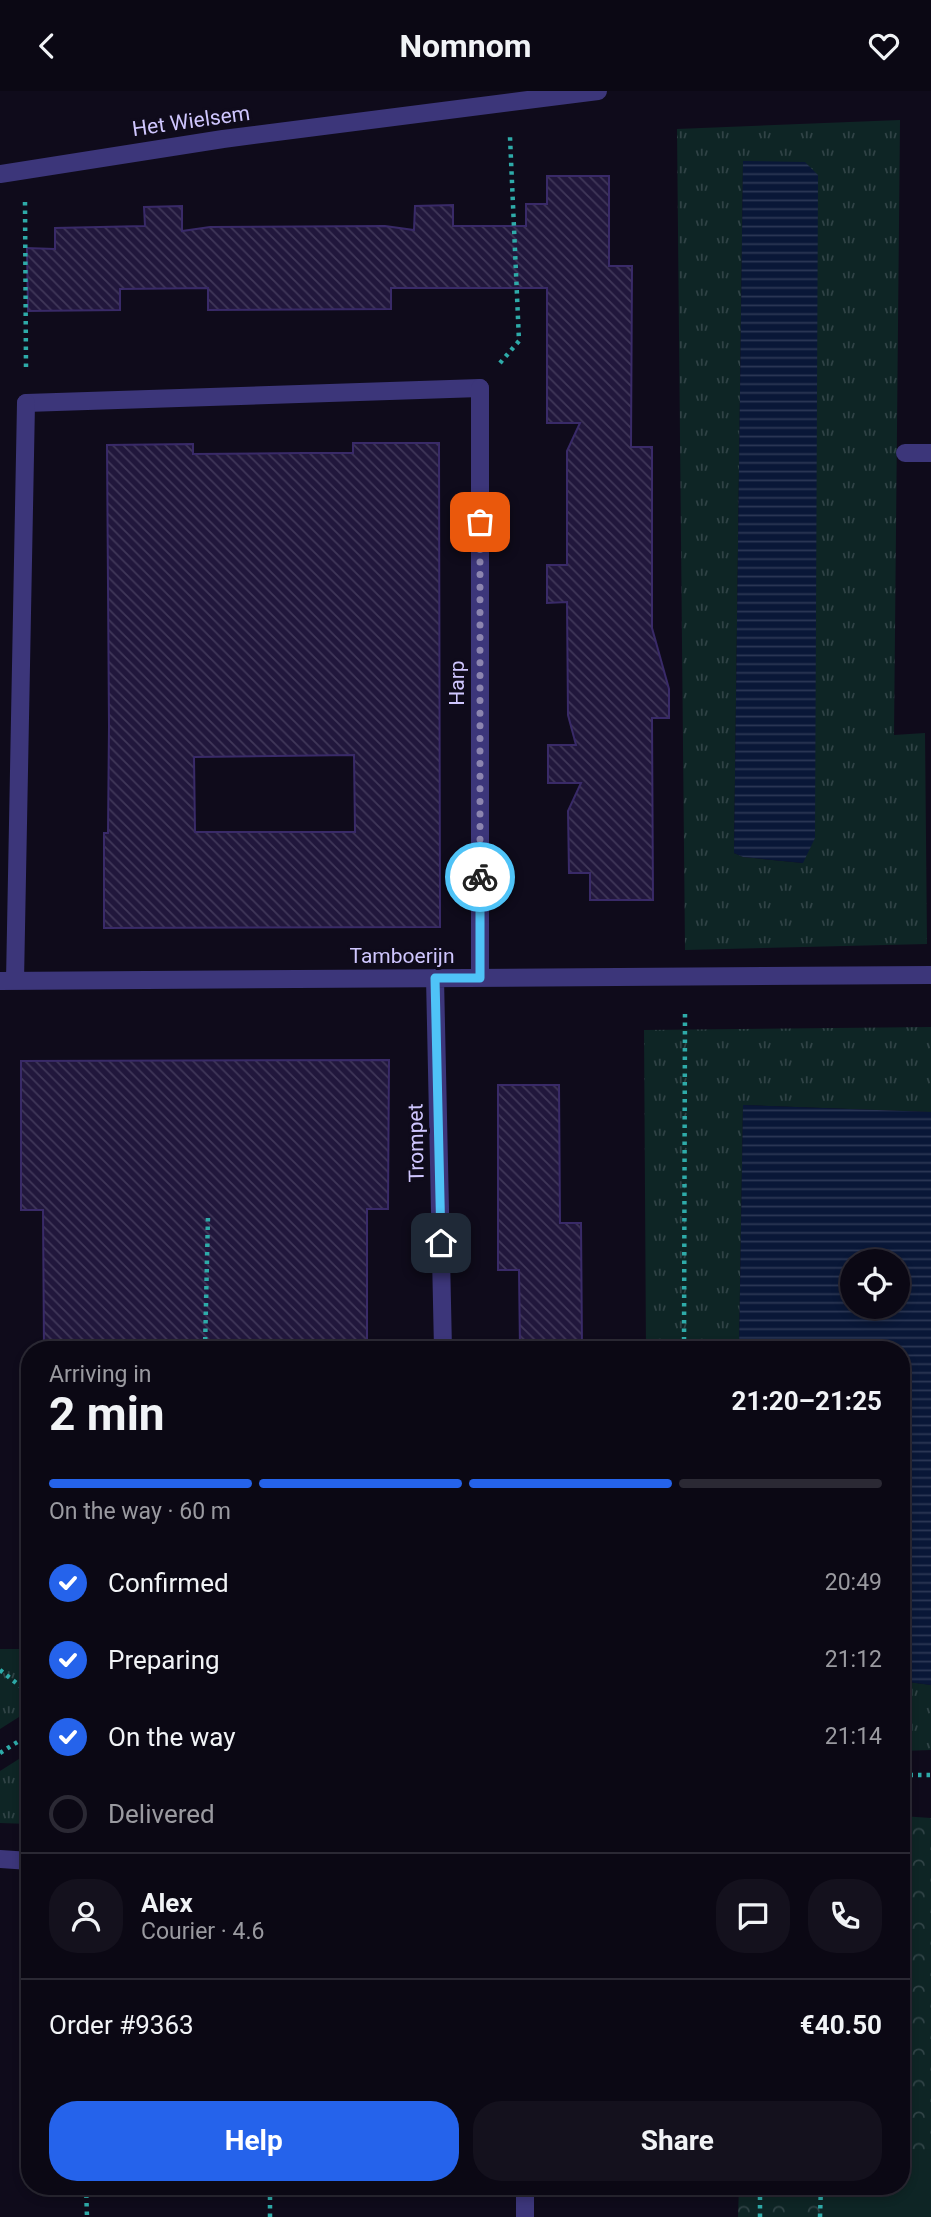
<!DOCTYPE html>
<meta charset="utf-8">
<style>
body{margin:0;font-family:Roboto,sans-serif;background:#14111d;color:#f1f3f6;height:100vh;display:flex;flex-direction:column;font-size:26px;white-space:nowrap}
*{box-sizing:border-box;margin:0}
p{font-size:23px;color:#9a9aa0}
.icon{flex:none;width:38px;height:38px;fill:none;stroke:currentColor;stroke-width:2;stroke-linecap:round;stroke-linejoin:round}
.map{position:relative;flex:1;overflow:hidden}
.details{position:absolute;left:21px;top:1250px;width:889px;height:854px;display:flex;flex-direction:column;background:#0b0814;border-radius:28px;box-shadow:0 4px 10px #0003,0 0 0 2px #2b2934}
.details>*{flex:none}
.buttons{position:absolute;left:840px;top:1158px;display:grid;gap:14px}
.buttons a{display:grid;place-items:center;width:70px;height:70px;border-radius:50%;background:#0b0814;box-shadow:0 4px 10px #0003,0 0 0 2px #2b2934;font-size:35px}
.pin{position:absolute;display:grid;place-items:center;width:60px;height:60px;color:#fff;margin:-30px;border-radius:14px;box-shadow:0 4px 10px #0006}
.courier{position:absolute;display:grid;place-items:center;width:70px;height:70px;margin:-35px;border:5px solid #4fc3f7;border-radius:50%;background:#fff;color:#222;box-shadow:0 2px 9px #0007}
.summary em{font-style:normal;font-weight:700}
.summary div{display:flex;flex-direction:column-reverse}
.summary{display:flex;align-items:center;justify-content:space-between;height:119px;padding:0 28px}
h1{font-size:46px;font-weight:700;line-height:52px}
.bar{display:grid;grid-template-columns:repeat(4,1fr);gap:10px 7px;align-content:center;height:84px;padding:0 28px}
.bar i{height:9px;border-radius:5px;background:#2b2934}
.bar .on{background:#2563eb}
.bar p{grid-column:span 4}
.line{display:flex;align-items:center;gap:18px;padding:0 28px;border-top:2px solid #2b2934}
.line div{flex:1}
.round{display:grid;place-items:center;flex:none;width:74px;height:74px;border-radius:28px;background:#14111d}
ol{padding:0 28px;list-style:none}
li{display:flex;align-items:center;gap:21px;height:77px}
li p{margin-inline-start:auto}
li .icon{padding:7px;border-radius:50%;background:#2563eb;color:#fff;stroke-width:4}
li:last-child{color:#9a9aa0}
li i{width:38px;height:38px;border:4px solid #2b2934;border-radius:50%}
.cta{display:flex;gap:14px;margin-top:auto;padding:14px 28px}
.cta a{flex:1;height:80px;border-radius:28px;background:#2563eb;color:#fff;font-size:28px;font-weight:700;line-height:80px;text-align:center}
.cta a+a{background:#14111d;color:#f1f3f6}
header{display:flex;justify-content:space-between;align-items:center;height:91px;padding:0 28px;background:#0b0814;font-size:32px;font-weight:700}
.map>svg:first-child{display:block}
.grass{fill:url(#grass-tufts);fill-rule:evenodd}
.forest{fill:url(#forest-crowns)}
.pitch{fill:#0e2525}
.water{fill:url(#water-rules);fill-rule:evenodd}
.building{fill:url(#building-back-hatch);stroke:#392a68;stroke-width:2;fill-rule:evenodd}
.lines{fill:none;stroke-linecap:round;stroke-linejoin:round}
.path{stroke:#2eaba9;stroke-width:4.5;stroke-dasharray:3.5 5;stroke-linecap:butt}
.service{stroke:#3c367a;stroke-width:18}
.pedestrian{stroke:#3c367a;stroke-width:18}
.minor{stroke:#3c367a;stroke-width:18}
.done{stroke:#8c85af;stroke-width:7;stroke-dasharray:0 12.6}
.route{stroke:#4fc3f7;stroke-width:9}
.labels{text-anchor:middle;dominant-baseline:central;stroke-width:6;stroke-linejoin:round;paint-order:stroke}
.street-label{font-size:21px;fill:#cfc6fe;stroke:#0f0b1b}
</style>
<header><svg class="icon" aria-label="back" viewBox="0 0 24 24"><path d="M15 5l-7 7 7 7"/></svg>Nomnom<svg class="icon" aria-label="heart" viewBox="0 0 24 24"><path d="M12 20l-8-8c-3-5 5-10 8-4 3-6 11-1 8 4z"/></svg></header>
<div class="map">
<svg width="931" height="2126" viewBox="0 0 931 2126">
<defs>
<pattern id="grass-tufts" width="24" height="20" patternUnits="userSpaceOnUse" patternTransform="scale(1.75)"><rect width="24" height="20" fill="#0e2525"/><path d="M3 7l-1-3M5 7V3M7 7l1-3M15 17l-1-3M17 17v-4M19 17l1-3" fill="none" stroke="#304346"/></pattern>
<pattern id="forest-crowns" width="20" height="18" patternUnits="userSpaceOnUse" patternTransform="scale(1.75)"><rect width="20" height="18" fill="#0e2525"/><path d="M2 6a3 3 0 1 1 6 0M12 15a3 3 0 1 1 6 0" fill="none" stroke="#304346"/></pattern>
<pattern id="water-rules" width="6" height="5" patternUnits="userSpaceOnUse" patternTransform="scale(1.75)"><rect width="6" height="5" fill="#091737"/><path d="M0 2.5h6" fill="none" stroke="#2c3755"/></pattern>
<pattern id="building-back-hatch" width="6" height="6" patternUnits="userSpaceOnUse" patternTransform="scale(1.75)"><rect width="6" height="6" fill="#21173c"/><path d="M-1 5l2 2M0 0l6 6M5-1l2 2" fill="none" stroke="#403759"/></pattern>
</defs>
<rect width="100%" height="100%" fill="#0f0b1b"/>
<path class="grass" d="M900,29L894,644L925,642L927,853L685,859L677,38ZM743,71L803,772L743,766L734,762Z
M931,936V1021L743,1014L739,1258H646L644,939Z
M0,1558H30V1619L0,1638Z
M901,1590L931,1594V1659L901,1660Z
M30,1661V1733L0,1732V1680Z"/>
<path class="forest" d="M901,1725L931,1727V2126H738L739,2095H901Z"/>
<path class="pitch" d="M901,2058L931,2059V2126H826V2095H901Z"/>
<path class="water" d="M743,70L805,71L818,84L815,747L803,772L743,766L734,762Z
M743,1014L931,1021V1594L901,1590V1258H739ZM852,1171H898V1216H852Z"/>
<path class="building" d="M547,85H609V175H632L631,356H652V537L669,598V627H652L653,809H590V782H569L568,720L581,692H548V654H576L568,624L567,511L547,512V474H567V360L580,332H547V197H391V218L208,219V197L120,198V219L28,220L27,157L55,158V137L145,135L144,116L182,115V140L210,136L385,135L414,139L415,115L453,114V135H526V113H547Z
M353,352H439L440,836L104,837V742H108L109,635L107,354L193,353V363L303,362H353ZM354,664L355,741H195L194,666Z
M389,969L388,1118H367V1258H44L43,1119H21V970Z
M498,994H559L560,1132H581L582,1258H520L519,1179H498Z"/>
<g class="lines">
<path class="path" d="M25,111L26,277
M500,272L519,250L510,46
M205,1258L208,1124
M684,1258L685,920
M0,1579L30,1603
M0,1662L30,1643
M901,1684H931
M86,2095L87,2126
M270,2126V2095
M760,2126V2095
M820,2126L821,2095"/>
<path class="service" d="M905,362H931
M0,1768L30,1770"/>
<path class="pedestrian" d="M26,312L480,297"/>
<path class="minor" d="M0,83L223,48L598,0
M435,887L443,1258
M480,887V297
M0,890L931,884
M15,890L26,312
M525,2095V2126"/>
</g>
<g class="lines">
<path class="done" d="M480,786V431"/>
<path class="route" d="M441,1152L435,887H480V786"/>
</g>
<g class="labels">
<g class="street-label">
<text transform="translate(191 30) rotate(-8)">Het Wielsem</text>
<text transform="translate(457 592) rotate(-90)">Harp</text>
<text x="402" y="865">Tamboerijn</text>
<text transform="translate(416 1052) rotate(-91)">Trompet</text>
</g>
</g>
</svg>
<div class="buttons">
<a><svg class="icon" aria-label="locate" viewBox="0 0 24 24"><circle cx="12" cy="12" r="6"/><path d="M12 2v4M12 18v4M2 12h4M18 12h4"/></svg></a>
</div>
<div class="pin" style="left:480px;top:431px;background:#ea580c"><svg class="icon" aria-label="bag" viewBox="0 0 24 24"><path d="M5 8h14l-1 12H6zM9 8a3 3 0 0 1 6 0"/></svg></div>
<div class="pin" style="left:441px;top:1152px;background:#1f2937"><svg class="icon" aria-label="home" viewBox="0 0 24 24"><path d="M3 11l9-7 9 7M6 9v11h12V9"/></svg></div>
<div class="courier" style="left:480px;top:786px"><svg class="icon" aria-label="bike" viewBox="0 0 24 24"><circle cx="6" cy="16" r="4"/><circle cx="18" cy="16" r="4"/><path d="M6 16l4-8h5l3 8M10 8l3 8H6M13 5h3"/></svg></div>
<section class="details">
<div class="summary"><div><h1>2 min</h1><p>Arriving in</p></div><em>21:20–21:25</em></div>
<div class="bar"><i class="on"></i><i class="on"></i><i class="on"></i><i></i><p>On the way · 60 m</p></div>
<ol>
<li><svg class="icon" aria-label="check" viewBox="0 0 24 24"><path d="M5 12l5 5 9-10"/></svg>Confirmed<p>20:49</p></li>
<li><svg class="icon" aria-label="check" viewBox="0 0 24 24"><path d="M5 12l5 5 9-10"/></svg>Preparing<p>21:12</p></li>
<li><svg class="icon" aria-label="check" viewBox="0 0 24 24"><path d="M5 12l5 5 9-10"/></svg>On the way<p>21:14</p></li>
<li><i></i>Delivered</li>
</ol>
<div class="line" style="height:126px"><a class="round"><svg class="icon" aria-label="person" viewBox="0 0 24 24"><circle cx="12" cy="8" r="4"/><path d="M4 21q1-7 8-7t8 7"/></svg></a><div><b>Alex</b><p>Courier · 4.6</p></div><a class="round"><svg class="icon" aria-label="chat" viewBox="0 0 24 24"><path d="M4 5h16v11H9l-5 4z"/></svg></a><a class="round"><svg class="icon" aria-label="phone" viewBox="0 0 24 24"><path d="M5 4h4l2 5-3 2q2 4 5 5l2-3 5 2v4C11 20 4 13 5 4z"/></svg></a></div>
<div class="line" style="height:91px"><div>Order #9363</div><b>€40.50</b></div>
<div class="cta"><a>Help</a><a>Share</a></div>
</section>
</div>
